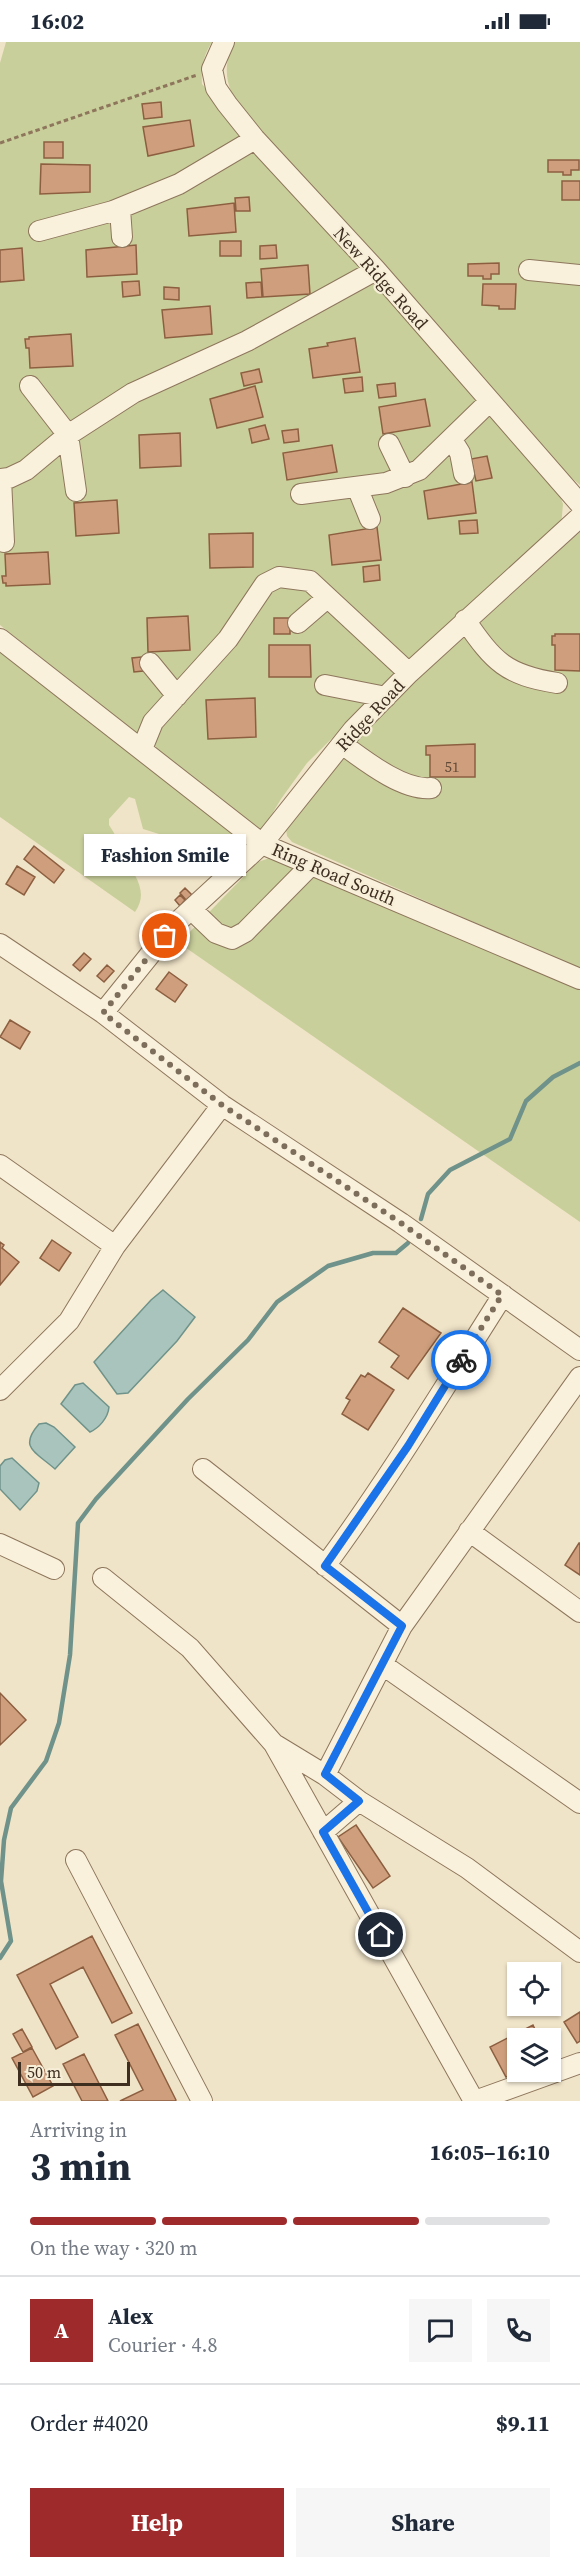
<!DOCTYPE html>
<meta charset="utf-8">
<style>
body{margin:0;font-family:"Source Serif 4",serif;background:#f6f6f7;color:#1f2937;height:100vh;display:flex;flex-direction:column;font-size:22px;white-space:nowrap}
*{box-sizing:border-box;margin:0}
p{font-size:20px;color:#747a83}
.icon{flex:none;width:33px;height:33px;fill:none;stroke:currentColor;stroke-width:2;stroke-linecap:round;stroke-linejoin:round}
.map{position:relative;height:2059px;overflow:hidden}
.panel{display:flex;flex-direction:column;background:#fff;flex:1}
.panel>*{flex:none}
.fabs{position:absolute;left:507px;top:1920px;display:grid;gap:12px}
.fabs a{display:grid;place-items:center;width:54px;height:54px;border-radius:0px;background:#fff;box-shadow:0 2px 4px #0004;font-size:30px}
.scale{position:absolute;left:18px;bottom:15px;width:112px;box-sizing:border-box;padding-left:6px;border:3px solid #3d2e20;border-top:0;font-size:16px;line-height:21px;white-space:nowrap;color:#3d2e20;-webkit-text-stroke:4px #f7eed8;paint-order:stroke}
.pin{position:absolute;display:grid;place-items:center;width:51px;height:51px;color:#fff;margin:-26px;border:3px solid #fff;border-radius:50%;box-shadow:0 2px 6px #0007}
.courier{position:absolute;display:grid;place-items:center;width:60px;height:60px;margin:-30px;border:4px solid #1a73e8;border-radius:50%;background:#fff;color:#222;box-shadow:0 2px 8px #0007}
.bubble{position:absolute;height:42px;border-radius:0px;background:#fff;box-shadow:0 2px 4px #0004;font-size:20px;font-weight:700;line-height:42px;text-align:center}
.headline em{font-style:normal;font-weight:700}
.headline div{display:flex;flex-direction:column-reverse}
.headline{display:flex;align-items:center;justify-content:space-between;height:102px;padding:0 30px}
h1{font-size:39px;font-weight:700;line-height:45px}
.bar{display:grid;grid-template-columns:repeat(4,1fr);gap:9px 6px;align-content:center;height:72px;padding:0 30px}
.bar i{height:8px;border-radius:4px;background:#e0e1e3}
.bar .on{background:#9e2a2b}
.bar p{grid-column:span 4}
.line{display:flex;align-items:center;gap:15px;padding:0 30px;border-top:2px solid #e0e1e3}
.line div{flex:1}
.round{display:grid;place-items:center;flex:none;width:63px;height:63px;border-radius:0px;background:#f6f6f7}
.action{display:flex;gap:12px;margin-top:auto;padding:12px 30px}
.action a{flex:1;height:69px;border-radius:0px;background:#9e2a2b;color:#fff;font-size:24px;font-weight:700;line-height:69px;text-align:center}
.action a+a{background:#f6f6f7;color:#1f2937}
.status{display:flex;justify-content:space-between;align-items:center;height:42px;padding:0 30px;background:#fff;direction:ltr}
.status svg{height:16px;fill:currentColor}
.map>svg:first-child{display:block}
.green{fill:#c9cf9b}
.water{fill:#a9c4bc;stroke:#6f938a;stroke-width:1.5}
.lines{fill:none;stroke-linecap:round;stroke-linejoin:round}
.stream{stroke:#6f938a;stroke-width:4.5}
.building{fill:#cf9f7d;stroke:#8d5f41;stroke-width:1.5}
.minor-casing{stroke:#8d765c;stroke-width:22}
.path{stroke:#8d765c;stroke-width:3;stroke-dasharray:4.5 3;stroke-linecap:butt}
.minor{stroke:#faf1dc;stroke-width:20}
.done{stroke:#7c6e5b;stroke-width:6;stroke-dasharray:0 10.8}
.route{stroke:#1a73e8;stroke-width:8}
.labels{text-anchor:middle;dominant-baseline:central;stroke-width:4.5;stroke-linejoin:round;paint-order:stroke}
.number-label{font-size:15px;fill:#624a37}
.street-label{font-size:18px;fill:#3d2e20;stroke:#f7eed8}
</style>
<div class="status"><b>16:02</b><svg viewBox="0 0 49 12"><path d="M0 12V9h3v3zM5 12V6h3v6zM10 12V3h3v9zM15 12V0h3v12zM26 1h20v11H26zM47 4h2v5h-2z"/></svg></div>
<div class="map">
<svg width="580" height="2059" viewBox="0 0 580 2059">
<rect width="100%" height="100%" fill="#f0e4c8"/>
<path class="green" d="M6,0H212C203,14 201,26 202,42L359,220C359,230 366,238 376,241L559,451L563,462L561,485L414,615L307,721L281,757L263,787H259L233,768L0,583V21Z
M235,0H580V443L563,429L244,71C227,50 220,25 235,0Z
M580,490V927L292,800L287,794L286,787L355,694Z
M0,605L237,794L239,803L237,816L218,831L209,823L196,821L194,807L188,801L143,787L135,757L129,755L109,777V783C116,793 119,802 124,813C133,832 150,849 135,870L0,775Z
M275,814L580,947V1180L179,901L258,820Z"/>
<path class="water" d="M163,1248L195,1275L177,1299L128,1351L117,1352L94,1320L151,1258Z
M83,1341L109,1365C108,1376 99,1386 90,1390L61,1362L75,1343Z
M46,1381L54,1385L75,1405L55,1427C36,1410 18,1406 39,1382Z
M12,1416L39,1441L37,1449L20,1468L0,1447V1424L5,1418Z"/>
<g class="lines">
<path class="stream" d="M421,1177L428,1152L450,1128L510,1097L526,1059L553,1035L580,1021
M0,1916L11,1899L1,1839L4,1798L11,1766L46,1719L59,1681L70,1613L78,1481L96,1457L188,1357L248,1298L277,1260L328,1224L373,1211H396L408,1201"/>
</g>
<path class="building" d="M161,60L162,75L144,77L142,62Z
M190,78L194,104L148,114L143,85Z
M44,100H63V116H44Z
M548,118H579V128H571V133H563V130H548Z
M41,122L90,123V150L40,152Z
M562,139H580V158H562Z
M249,155L250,169H236L235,156Z
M234,161L236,190L189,194L187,167Z
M220,199H241V214H220Z
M136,203L137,232L87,235L86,208Z
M276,203L277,216L260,217V204Z
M22,206L24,238L0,240V208Z
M499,221V232H491V237H483V234H468V222Z
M308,223L310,252L263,255L261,227Z
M139,239L140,253L123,255L122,240Z
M261,240L262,255L247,256L246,241Z
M483,242H516L515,267H499V264L482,263Z
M164,245L179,246V258L164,257Z
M210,264L212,292L165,296L162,268Z
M71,292L73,324L30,326L29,306H26L25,297H29V295Z
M355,296L360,330L313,336L309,307L328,304L327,301Z
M259,327L262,340L244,344L241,331Z
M362,335L363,349L345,351L343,337Z
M395,341L396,354L379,356L377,343Z
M255,344L263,375L217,386L210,357Z
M425,357L430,384L383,392L379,365Z
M265,383L269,397L252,401L249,387Z
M298,387L299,399L284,401L282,389Z
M180,391L181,424L140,426L139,393Z
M332,403L337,430L287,438L283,411Z
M487,414L492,436L476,439L471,417Z
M472,440L476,471L428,477L424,449Z
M117,458L119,491L76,494L74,461Z
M477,478L478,491L460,492L459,479Z
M377,485L381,518L332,523L329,493Z
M253,491V525L210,526L209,492Z
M48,510L50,542L6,544V541H3L2,534H6L5,512Z
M379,523L380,538L364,540L363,525Z
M188,574L190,608L148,610L147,576Z
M274,576H290V592H274Z
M555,592H580V629L555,628V603H552V594H555Z
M269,603H310L311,635H269Z
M141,615L143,629L134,630L132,616Z
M255,656L256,695L208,697L206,658Z
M475,702V735H430V713H426V704Z
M128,794L139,796L135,811L124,808Z
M140,796L185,805L181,822L170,819L169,824L152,821L153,816L137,812Z
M34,804L64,828L54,841L24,817Z
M17,824L35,835L24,853L6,842Z
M185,846L192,853L186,858L180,851Z
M180,853L185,858L180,864L175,858Z
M161,873L181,889L173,900L152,884Z
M84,911L91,917L80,929L73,923Z
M107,923L114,929L104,940L97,934Z
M169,930L187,943L175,960L156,947Z
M10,978L30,990L20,1007L0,995Z
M52,1198L71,1211L59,1229L40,1216Z
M0,1200L4,1203L2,1206L19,1220L0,1243Z
M403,1266L441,1291L408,1337L391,1325L399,1314L379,1300Z
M368,1331L394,1348L368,1388L342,1372L350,1358L346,1356L361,1333L365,1335Z
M579,1501H580V1533L565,1523Z
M0,1651L26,1678L0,1703Z
M356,1783L390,1834L373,1846L338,1795Z
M92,1894L132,1971L112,1981L83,1925L50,1942L78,1995L56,2007L17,1933Z
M580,1970V1999L577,2001L564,1980Z
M138,1982L176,2058L175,2059H120L143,2048L115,1993Z
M533,1983L539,1996H518V2030L506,2035L490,2005Z
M22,1987L32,2005L23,2010L13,1992Z
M32,2006L53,2044L33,2055L12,2016Z
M84,2012L108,2059H82L63,2022Z"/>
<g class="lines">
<g class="minor-casing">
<path id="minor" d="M224,0L212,27L216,46L227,62L255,97L376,228L580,462
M120,167L122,195
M39,189L113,169L179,142L255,97
M529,228L580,233
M30,344L68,393L76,449
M452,398L460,411L464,432
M389,402L405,435
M0,437L9,436L26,428L68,393L133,351L247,299L376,228
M1,437L4,500
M357,445L370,477
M301,452L386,441L419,428L490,359
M465,578C494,620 506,633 557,641
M298,581L327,556
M0,597L262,802L580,937
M150,621L177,654
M325,643L386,655
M342,702C364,718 403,749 431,746
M142,707L153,680L228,597L265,542L279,535L310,539L409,631
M192,868L216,891L232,897L245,890L311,823
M174,883L262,802L353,688L409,631L580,475
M0,902L103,971L222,1063L401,1181L580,1308
M103,971L165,894
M0,1123L115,1204
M0,1348L69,1279L115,1204L222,1063
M203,1427L402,1584
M469,1489L580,1570
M0,1502L54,1527
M325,1524C389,1437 445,1344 503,1253
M103,1536L190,1606L274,1702
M383,1623L580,1761
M325,1733L402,1584L580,1335
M323,1790L359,1759
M76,1818L202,2059
M474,2059L274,1702L325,1733L359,1759L467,1826L580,1910
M475,2059L580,2021"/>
</g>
<path class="path" d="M0,101L197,33"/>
<use href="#minor" class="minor"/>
</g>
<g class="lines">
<path class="done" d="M165,894L103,971L222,1063L401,1181L502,1253L461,1318"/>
<path class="route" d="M381,1893L323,1790L359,1759L325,1732L402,1584L325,1524L408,1404L461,1318"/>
</g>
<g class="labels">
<g class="number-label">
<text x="452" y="724">51</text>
</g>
<g class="street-label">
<text transform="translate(381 236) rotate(48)">New Ridge Road</text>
<text transform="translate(370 673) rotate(-47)">Ridge Road</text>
<text transform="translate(334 832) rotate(23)">Ring Road South</text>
</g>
</g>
</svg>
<div class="fabs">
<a><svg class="icon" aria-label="locate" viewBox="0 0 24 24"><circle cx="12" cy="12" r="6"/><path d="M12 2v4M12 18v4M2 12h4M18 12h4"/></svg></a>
<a><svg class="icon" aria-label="layers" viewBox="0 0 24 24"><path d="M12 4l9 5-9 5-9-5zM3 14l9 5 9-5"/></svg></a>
</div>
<div class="scale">50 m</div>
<div class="pin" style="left:165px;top:894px;background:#ea580c"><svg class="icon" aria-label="bag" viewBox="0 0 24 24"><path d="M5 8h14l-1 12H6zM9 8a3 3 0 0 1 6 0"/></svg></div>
<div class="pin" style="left:381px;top:1893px;background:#1f2937"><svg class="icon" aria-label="home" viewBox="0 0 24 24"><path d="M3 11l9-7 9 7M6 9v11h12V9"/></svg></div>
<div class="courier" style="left:461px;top:1318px"><svg class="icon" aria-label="bike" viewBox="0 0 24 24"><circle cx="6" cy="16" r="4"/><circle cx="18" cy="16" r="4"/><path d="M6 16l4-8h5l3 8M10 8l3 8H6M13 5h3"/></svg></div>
<div class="bubble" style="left:84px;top:792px;width:162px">Fashion Smile</div>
</div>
<section class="panel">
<div class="headline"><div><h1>3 min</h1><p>Arriving in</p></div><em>16:05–16:10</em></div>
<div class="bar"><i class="on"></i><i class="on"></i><i class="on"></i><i></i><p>On the way · 320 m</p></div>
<div class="line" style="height:108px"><b class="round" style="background:#9e2a2b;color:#fff">A</b><div><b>Alex</b><p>Courier · 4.8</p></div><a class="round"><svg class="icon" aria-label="chat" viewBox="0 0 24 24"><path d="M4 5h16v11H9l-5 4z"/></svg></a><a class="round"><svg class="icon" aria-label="phone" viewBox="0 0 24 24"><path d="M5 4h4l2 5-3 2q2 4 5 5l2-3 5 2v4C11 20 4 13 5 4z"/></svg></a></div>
<div class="line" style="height:78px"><div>Order #4020</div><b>$9.11</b></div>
<div class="action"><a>Help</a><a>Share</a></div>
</section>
